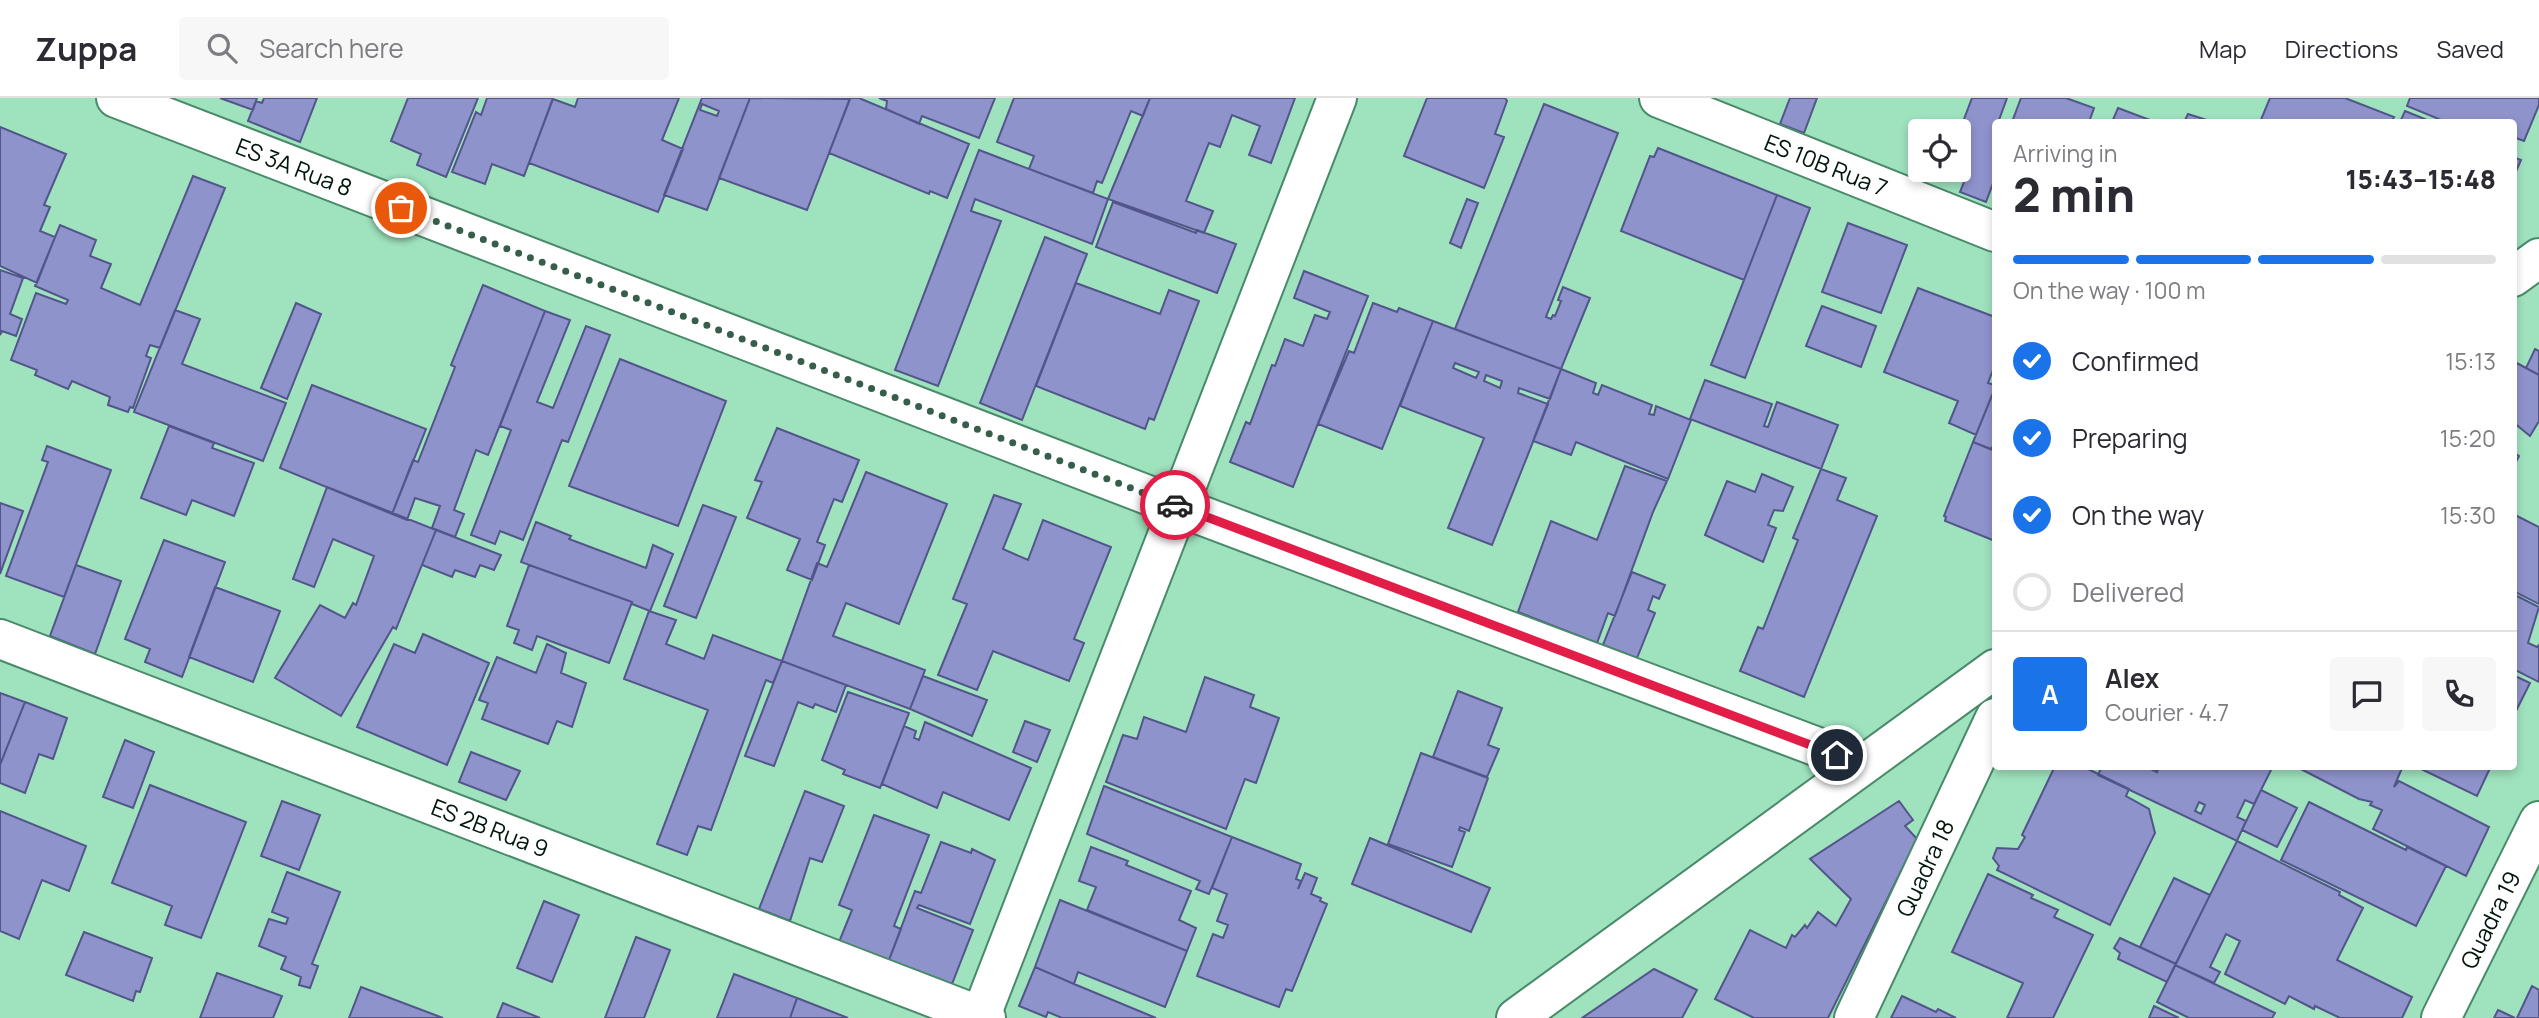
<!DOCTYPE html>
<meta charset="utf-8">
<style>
body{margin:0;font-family:Manrope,sans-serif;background:#f7f7f7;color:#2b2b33;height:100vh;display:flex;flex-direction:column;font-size:26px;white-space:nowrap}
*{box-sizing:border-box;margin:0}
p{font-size:23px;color:#7c7c81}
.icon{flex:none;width:38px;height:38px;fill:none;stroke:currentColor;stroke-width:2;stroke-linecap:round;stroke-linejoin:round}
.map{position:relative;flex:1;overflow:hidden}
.side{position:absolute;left:1992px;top:21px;width:525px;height:651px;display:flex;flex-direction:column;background:#fff;border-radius:7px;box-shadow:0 4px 10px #0003}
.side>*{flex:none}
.controls{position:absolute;left:1908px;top:21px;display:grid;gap:14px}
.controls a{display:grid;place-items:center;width:63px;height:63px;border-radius:7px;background:#fff;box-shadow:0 4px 10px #0003;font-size:35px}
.pin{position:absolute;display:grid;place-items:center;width:60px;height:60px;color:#fff;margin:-30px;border:4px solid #fff;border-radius:50%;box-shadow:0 2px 7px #0007}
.courier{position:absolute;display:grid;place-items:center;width:70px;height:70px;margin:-35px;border:5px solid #e11d48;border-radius:50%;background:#fff;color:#222;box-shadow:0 2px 9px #0007}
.head em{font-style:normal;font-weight:800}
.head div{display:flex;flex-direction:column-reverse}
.head{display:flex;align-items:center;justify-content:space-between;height:119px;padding:0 21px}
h1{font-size:46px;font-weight:800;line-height:52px}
.bar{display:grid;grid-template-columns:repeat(4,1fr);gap:10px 7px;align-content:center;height:84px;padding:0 21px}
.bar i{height:9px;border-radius:5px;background:#e1e1e2}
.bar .selected{background:#1a73e8}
.bar p{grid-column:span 4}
.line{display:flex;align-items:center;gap:18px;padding:0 21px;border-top:2px solid #e1e1e2}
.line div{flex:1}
.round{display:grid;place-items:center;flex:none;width:74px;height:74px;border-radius:7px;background:#f7f7f7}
ol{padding:0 21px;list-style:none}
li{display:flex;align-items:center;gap:21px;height:77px}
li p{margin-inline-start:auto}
li .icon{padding:7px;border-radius:50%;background:#1a73e8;color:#fff;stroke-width:4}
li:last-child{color:#7c7c81}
li i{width:38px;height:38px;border:4px solid #e1e1e2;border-radius:50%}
header{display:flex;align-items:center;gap:42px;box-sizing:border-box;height:98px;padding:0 35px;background:#fff;border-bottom:2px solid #e1e1e2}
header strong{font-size:33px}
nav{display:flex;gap:38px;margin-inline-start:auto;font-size:24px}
.search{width:490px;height:63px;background:#f7f7f7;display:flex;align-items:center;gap:18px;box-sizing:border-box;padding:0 24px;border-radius:7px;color:#7c7c81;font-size:26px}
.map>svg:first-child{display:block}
.building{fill:#8f93cc;stroke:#53558a;stroke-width:2;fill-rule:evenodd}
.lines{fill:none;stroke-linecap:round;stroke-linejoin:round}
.minor-casing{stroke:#488a69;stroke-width:42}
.tertiary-casing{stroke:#488a69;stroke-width:42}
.minor{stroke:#fff;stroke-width:38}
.tertiary{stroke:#fff;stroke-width:38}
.done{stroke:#375e4a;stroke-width:7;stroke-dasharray:0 12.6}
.route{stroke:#e11d48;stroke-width:9}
.labels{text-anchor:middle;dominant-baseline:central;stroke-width:6;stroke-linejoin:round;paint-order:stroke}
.street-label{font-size:23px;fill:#00170b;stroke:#9ee2be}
</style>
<header>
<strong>Zuppa</strong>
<div class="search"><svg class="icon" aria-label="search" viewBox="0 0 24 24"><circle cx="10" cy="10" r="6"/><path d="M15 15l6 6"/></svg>Search here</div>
<nav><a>Map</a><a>Directions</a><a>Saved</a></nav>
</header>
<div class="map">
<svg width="2539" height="920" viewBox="0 0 2539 920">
<rect width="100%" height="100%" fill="#9ee2be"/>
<path class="building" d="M220,0H257L253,12Z
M264,0H317L300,44L248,23L256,3L262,5Z
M408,0H478L446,79L417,67L421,56L391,43Z
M487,0H553L524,78L492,66L485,86L452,74L476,14L481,17Z
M578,0H679L662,42L683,51L658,114L529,65L553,1L575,9Z
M702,0H750L707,112L664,97ZM702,6L719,13L717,18L700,12Z
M750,0L850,1L807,112L719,80Z
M859,0L969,46L947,100L930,93L929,96L829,55L850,0Z
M879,0H995L979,40L922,18L919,26L886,11L887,3Z
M1014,0H1150L1143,18L1131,13L1102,85L1097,83L1093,95L1029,71L1034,58L997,44Z
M1150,0H1295L1271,65L1249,57L1260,28L1232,17L1220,49L1209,45L1186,103L1213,113L1204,135L1108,101Z
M1427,0H1505L1507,3L1495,36L1504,39L1484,90L1404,58Z
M1790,0H1817L1804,35L1780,26Z
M1972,0H2007L1999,22L2006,24H1995V80L1986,104L1960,94L1966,79L1946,72H1958V37Z
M2021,0H2066L2094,10L2089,24H2012Z
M2270,0H2345L2394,19L2392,24H2260Z
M2410,0H2539V7L2524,43L2513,39V24H2446L2407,8Z
M1544,6L1618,35L1546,219L1551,221L1553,217L1555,218L1561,203L1558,202L1563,189L1590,200L1561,271L1455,231Z
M2118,10L2155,24H2112Z
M2405,13L2432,24H2400Z
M2188,16L2213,24H2184Z
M0,29L66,56L44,107L50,109L40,133L55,139L37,185L0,168Z
M1658,50L1777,97L1744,182L1621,133L1650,58L1654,59Z
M979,52L1108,101L1092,146L975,101L971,113L1001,123L938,288L895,272Z
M2513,59L2521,62L2513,80Z
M193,78L225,90L160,250L150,247L146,258L151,260L133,310L130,309L128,314L108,307L110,299L72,283L68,291L35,277L37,272L11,262L36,195L66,206L68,202L35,188L60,127L96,142L90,158L111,166L101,190L140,207Z
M1777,97L1810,110L1745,280L1711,267Z
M1467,101L1478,105L1461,150L1450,145Z
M1113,104L1196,135L1197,132L1236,146L1217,195L1096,149Z
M1848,125L1907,147L1881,215L1822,194Z
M1045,139L1087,156L1022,322L980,305Z
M0,172L23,180L10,216L22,221L16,238L2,233L0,237Z
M1304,173L1368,198L1293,389L1230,364L1246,324L1250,326L1272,267L1275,268L1285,241L1303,248L1315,217L1327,221L1330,214L1294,200Z
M1076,185L1160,216L1169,192L1199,203L1154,322L1149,320L1145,331L1036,288Z
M483,187L545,213L488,357L476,352L454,412L464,416L455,439L432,430L440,408L415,400L407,422L392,416L413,362L418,364L455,269L451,267Z
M1918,190L1995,219V267L1988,285L1995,287V290L1976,337L1949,325L1958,303L1884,274Z
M296,205L321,216L287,301L261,290Z
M1373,205L1397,214L1399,210L1433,223L1382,351L1318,326L1349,253L1354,255Z
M1822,208L1876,228L1861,269L1806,248Z
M175,212L200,221L182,266L286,305L263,363L134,314Z
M545,213L570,222L537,304L553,310L586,228L610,237L568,344L562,342L523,442L500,433L495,446L471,437L511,332L500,328Z
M1433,223L1561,271L1550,301L1519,290L1518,295L1548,306L1492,447L1448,430L1484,340L1400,308ZM1455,265L1479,274L1476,280L1453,270ZM1486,277L1502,283L1500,290L1484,283Z
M2535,251L2539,253V277L2526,270Z
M620,261L726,303L678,428L569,388Z
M2513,263L2539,277V323L2530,338L2513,324Z
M1561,271L1596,285L1593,295L1598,297L1602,287L1652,307L1649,316L1654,317L1656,308L1691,322L1668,381L1576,344L1571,357L1533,343Z
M1705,282L1772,306L1764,328L1768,329L1777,304L1838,327L1821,371L1690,321Z
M312,287L426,331L392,416L280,370Z
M1995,290V345L1991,351L1973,344Z
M169,328L214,345L212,350L254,365L234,418L192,402L186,417L141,400Z
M777,330L859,362L842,404L834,401L817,444L825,447L812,482L787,472L800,441L747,420L762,384L755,382Z
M1973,344L1995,353V443L1945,423L1946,419L1944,418Z
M47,348L111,372L64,499L6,478L48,364L42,362Z
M2513,354L2519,358L2513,369Z
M1625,368L1667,383L1653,414L1615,518L1608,515L1597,545L1518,514L1551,423L1597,442Z
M1821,371L1846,380L1837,402L1877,418L1804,599L1740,573L1758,529L1763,531L1798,442L1793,440Z
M866,374L947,406L899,526L846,505L833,538L925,572L910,611L782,563L817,465L827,469Z
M1762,376L1793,389L1783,413L1774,412L1768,427L1776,430L1763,464L1705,437L1727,383L1755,394Z
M327,389L436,432L396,531L393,529L341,618L275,580L320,507L345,520L353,505L356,507L374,458L333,441L314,489L293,481Z
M994,397L1021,406L1003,451L1028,462L1043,422L1111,449L1074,541L1084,545L1069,583L993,553L977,592L938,577L967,506L953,501Z
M0,405L23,413L0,476Z
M703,407L736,419L696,520L664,508Z
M2513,416L2539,429V506L2513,493Z
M536,424L571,438L569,441L646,470L653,447L673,456L650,513L632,506V504L521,464Z
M436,432L501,457L494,472L480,467L475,479L455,472L452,479L422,467Z
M164,442L225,464L182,579L145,564L150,551L125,541Z
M76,467L121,483L95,556L50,538Z
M529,467L632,504L609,565L537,538L532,552L514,545L519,532L507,528Z
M1632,474L1665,487L1659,501L1653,498L1648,512L1655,515L1637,560L1603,547Z
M215,489L280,513L253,584L189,559Z
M2513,496L2539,509L2528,545L2537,549L2539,547V584L2513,571Z
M649,513L676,522L666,546L704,561L713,537L782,563L773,585L766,582L711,732L698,728L687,757L657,746L708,612L624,581Z
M423,536L489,565L447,667L357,629L394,546L415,555Z
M547,546L566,555L561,575L586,585L572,629L557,623L548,646L482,621L488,605L479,602L497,559L536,575Z
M782,563L846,587L836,614L815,606L813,610L798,604L774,668L745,658Z
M2513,577L2530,585L2513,619Z
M923,578L987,602L972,638L910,611Z
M1205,579L1254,597L1250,609L1279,620L1256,685L1245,681L1226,731L1106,684L1123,637L1137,641L1144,619L1186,634Z
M1458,593L1502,610L1488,647L1499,651L1487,679L1433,659Z
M848,594L909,615L880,690L843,676L845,672L822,662Z
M0,595L25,604L0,667Z
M25,604L67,620L53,661L39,656L25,695L0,685V667Z
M1025,623L1050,632L1037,664L1013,654Z
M925,624L1031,670L1009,722L943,694L937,710L882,686L904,628L916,633L914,640L919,642Z
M125,642L154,654L133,710L103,699Z
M471,654L520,673L506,702L459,684Z
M1421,655L1488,680L1469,733L1460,729L1459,732L1465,734L1452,769L1388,746Z
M2055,668H2082L2129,691L2126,698L2149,711L2155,735L2110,827L1997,772L1999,768L1993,760L1997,750L2018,751L2025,739L2022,737Z
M2102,668H2145L2157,674L2159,668H2273L2254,706L2245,702L2237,719L2246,723L2237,743L2098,677ZM2199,704L2205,707L2201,716L2195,713Z
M2295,668H2399L2402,670L2394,689L2399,683L2489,729L2466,778L2373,731L2382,712L2370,707L2372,704L2359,701Z
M2415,668H2491L2477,698Z
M150,687L246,724L201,840L165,827L172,808L112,785Z
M1104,688L1232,739L1209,796L1196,791L1200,783L1087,736Z
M2261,692L2297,710L2277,749L2242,732Z
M805,693L844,708L822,764L810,760L790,823L759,811Z
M282,703L320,717L299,772L261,758Z
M1899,703L1913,722L1905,728L1917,741L1828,920H1754L1715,901L1750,832L1786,850L1792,837L1795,839L1805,827L1807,830L1818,814L1836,828L1851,801L1810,761Z
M2309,704L2406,752L2407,749L2446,768L2416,828L2281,762Z
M0,713L86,748L69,793L42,782L19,841L0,833Z
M874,717L929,737L894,828L901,831L889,862L839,844L852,812L839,807Z
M1232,739L1301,766L1296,781L1301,783L1298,791L1305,775L1317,780L1311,796L1321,800L1320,803L1327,806L1292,893L1286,891L1279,909L1197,878L1213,836L1223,840L1228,827L1217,823L1227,796L1212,790Z
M1370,740L1490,790L1471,834L1352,786Z
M2237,743L2340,794L2339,797L2363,810L2337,862L2412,899L2402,920H2340L2315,908L2314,911L2289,898L2285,906L2225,876L2240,843L2226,836L2210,869L2220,874L2214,885L2175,867Z
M941,744L971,755L972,751L995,762L970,826L919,807L917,810L973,832L952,886L889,862L915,793L921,795Z
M1091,749L1128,763L1126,767L1191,793L1179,822L1196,830L1187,853L1087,812L1096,789L1079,783Z
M287,774L340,794L312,866L318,868L310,890L299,887L301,879L281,871L286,859L259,848L269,821L286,826L288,820L272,814Z
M1988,776L2033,797L2031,800L2058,812L2054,819L2093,837L2053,920H2007L2023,885L1952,854Z
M2174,780L2210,797L2176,866L2140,849Z
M1060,802L1187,853L1165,909L1078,874L1074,886L1035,869Z
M544,803L579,817L552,884L517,870Z
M84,834L152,860L140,894L136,893L133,903L66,877Z
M636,839L670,852L644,920H605Z
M2120,840L2176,866L2167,884L2118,861L2120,855L2114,850Z
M2175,867L2275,915L2272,920H2189L2157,904Z
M1035,869L1074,886L1156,920H1062L1048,914L1046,919L1019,908Z
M1654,871L1697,892L1682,920H1582Z
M217,875L282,898L273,920H200Z
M734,876L797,900L790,920H717Z
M2532,888L2539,892V920H2517Z
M361,889L443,920H349Z
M1902,898L1936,914L1938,911L1956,920H1891Z
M797,900L848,920H790Z
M503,905L540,920H497Z
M2154,908L2179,920H2149Z
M2498,912L2515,920H2494Z"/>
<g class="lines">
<g class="minor-casing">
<g id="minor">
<path id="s1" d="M116,0L1179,409L1863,666"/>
<path id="s2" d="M1659,0L1995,134"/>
<path id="s3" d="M0,541L986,920"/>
<path id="s4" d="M1854,920L1995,620"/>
<path id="s5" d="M2441,920L2539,723"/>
</g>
</g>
<g class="tertiary-casing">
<path id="tertiary" d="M2513,179L2539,160
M980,920L1337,0
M1516,920L1995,571"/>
</g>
<use href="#minor" class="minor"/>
<use href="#tertiary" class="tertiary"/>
</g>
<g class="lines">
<path class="done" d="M401,110L1175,407"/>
<path class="route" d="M1175,407L1837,657"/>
</g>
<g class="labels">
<g class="street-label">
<text stroke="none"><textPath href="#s2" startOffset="180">ES 10B Rua 7</textPath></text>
<text stroke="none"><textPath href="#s1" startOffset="191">ES 3A Rua 8</textPath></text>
<text stroke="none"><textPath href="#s3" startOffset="525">ES 2B Rua 9</textPath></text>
<text stroke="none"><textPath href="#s4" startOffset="166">Quadra 18</textPath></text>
<text stroke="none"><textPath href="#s5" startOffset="110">Quadra 19</textPath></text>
</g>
</g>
</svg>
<div class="controls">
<a><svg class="icon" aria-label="locate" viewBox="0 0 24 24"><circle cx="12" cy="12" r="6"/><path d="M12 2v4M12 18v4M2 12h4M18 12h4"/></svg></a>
</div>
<div class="pin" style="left:401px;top:110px;background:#ea580c"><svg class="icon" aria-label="bag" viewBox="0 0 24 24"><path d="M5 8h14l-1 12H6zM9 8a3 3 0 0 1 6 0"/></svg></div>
<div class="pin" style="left:1837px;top:657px;background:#1f2937"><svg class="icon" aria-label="home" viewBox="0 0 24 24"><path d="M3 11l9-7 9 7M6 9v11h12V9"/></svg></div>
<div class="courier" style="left:1175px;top:407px"><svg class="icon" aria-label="car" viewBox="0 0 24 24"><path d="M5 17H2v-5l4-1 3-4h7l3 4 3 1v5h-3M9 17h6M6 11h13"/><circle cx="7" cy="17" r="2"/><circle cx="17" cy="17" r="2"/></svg></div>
<section class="side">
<div class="head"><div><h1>2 min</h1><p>Arriving in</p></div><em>15:43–15:48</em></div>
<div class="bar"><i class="selected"></i><i class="selected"></i><i class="selected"></i><i></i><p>On the way · 100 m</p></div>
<ol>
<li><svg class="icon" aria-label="check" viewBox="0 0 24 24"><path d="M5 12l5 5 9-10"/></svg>Confirmed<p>15:13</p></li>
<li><svg class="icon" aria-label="check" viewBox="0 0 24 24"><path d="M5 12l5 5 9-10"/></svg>Preparing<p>15:20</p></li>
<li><svg class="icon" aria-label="check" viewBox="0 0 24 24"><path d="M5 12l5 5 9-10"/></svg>On the way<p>15:30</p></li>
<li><i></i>Delivered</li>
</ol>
<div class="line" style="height:126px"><b class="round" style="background:#1a73e8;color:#fff">A</b><div><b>Alex</b><p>Courier · 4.7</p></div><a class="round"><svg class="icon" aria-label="chat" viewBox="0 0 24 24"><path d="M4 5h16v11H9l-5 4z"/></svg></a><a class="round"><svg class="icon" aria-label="phone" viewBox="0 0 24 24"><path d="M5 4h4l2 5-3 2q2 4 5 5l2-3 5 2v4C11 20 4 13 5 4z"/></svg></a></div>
</section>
</div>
